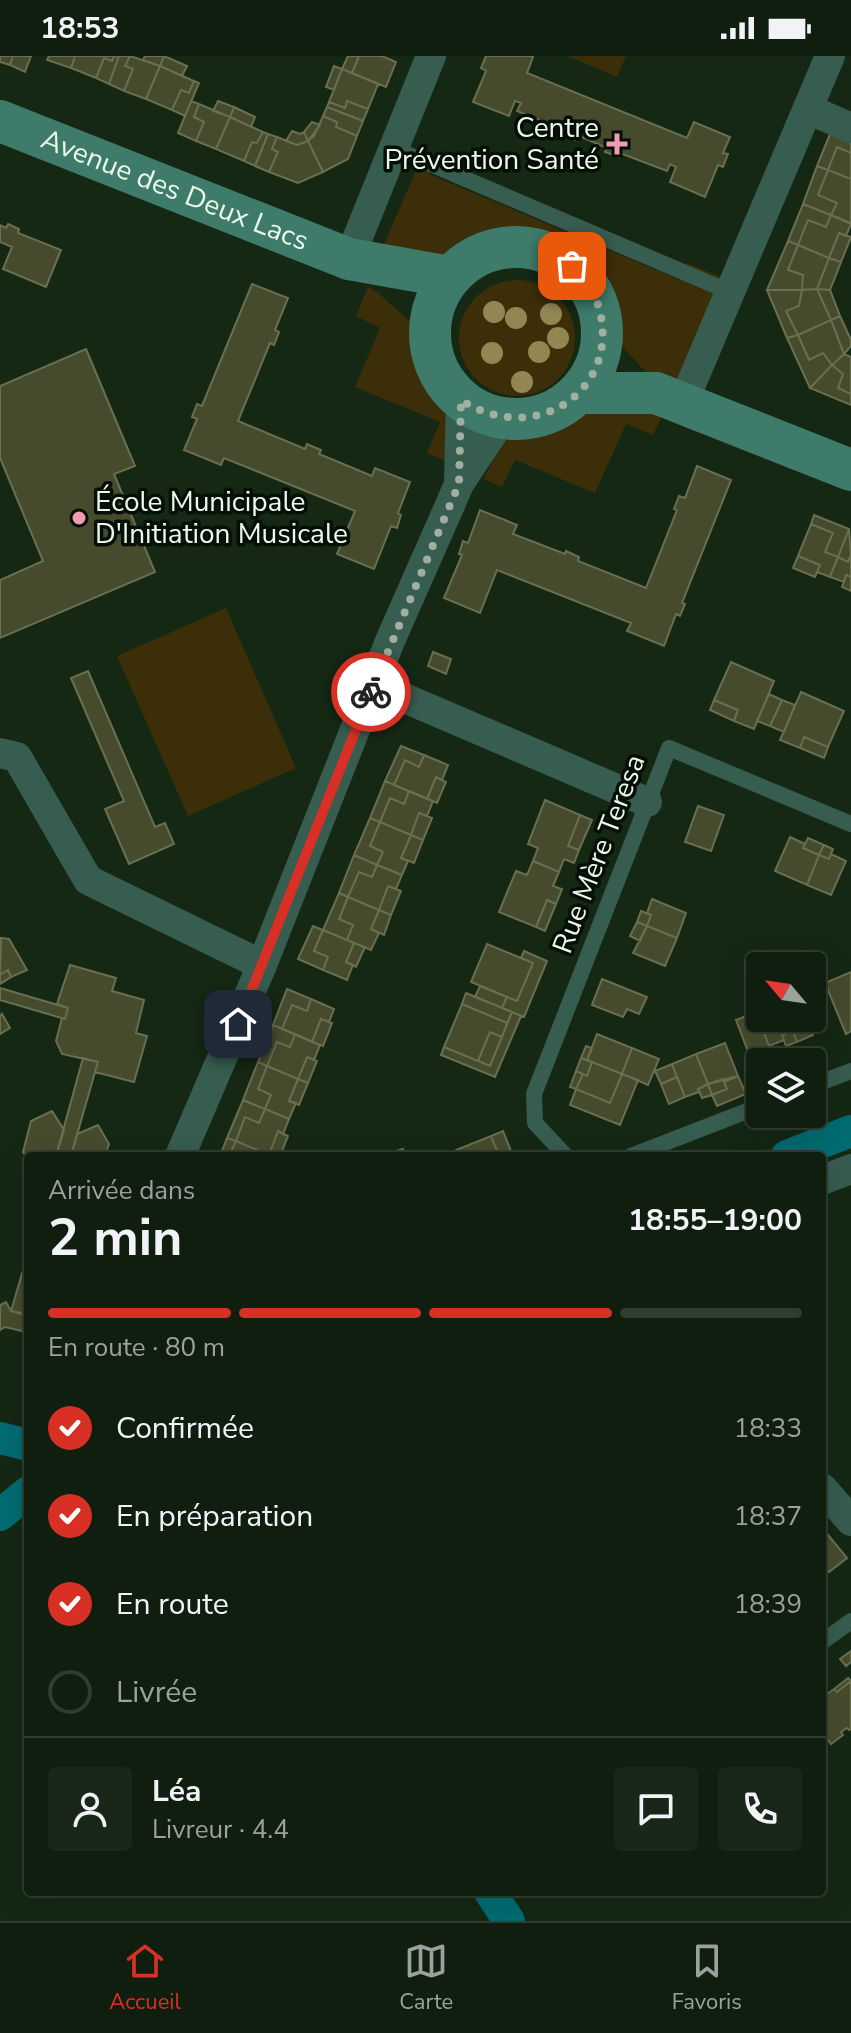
<!DOCTYPE html>
<html lang="fr">
<meta charset="utf-8">
<style>
body{margin:0;font-family:"Nunito Sans",sans-serif;background:#182718;color:#f1f3f6;height:100vh;display:flex;flex-direction:column;font-size:30px;white-space:nowrap}
*{box-sizing:border-box;margin:0}
p{font-size:26px;color:#9ba29e}
.icon{flex:none;width:44px;height:44px;fill:none;stroke:currentColor;stroke-width:2;stroke-linecap:round;stroke-linejoin:round}
.map{position:relative;flex:1;overflow:hidden}
.side{position:absolute;left:24px;top:1096px;width:802px;height:744px;display:flex;flex-direction:column;background:#0f1e0f;border-radius:8px;box-shadow:0 8px 32px #0002,0 0 0 2px #2f3c2f}
.side>*{flex:none}
.needle{width:52px;rotate:299deg}
.controls{position:absolute;left:746px;top:896px;display:grid;gap:16px}
.controls a{display:grid;place-items:center;width:80px;height:80px;border-radius:8px;background:#0f1e0f;box-shadow:0 8px 32px #0002,0 0 0 2px #2f3c2f;font-size:40px}
.pin{position:absolute;display:grid;place-items:center;width:68px;height:68px;color:#fff;margin:-34px;border-radius:16px;box-shadow:0 4px 12px #0006}
.courier{position:absolute;display:grid;place-items:center;width:80px;height:80px;margin:-40px;border:6px solid #d93025;border-radius:50%;background:#fff;color:#222;box-shadow:0 2px 10px #0007}
.overview em{font-style:normal;font-weight:700}
.overview div{display:flex;flex-direction:column-reverse}
.overview{display:flex;align-items:center;justify-content:space-between;height:136px;padding:0 24px}
h1{font-size:52px;font-weight:700;line-height:60px}
.bar{display:grid;grid-template-columns:repeat(4,1fr);gap:12px 8px;align-content:center;height:96px;padding:0 24px}
.bar i{height:10px;border-radius:6px;background:#2f3c2f}
.bar .current{background:#d93025}
.bar p{grid-column:span 4}
.line{display:flex;align-items:center;gap:20px;padding:0 24px;border-top:2px solid #2f3c2f}
.line div{flex:1}
.round{display:grid;place-items:center;flex:none;width:84px;height:84px;border-radius:8px;background:#182718}
ol{padding:0 24px;list-style:none}
li{display:flex;align-items:center;gap:24px;height:88px}
li p{margin-inline-start:auto}
li .icon{padding:8px;border-radius:50%;background:#d93025;color:#fff;stroke-width:4}
li:last-child{color:#9ba29e}
li i{width:44px;height:44px;border:4px solid #2f3c2f;border-radius:50%}
.status{display:flex;justify-content:space-between;align-items:center;height:56px;padding:0 40px;background:#0f1e0f;direction:ltr}
.status svg{height:22px;fill:currentColor}
.tabs{display:flex;justify-content:space-around;align-items:center;height:112px;border-top:2px solid #2f3c2f;background:#0f1e0f;font-size:22px;color:#9ba29e}
.tabs a{display:grid;justify-items:center;gap:4px}
.tabs .current{color:#d93025}
.map>svg:first-child{display:block}
.green{fill:#3c2e08}
.lines{fill:none;stroke-linecap:round;stroke-linejoin:round}
.canal{stroke:#006c72;stroke-width:32}
.building{fill:#474b2e;stroke:#6a6f50;stroke-width:2}
.lane{stroke:#375c50;stroke-width:16}
.street{stroke:#375c50;stroke-width:30}
.secondary{stroke:#3e7b6a;stroke-width:42}
.tree{fill:#928752}
.done{stroke:#a0b0a0;stroke-width:8;stroke-dasharray:0 14.4}
.route{stroke:#d93025;stroke-width:10}
.poi-dot{fill:#f09ab4;stroke:#060f06;stroke-width:3}
.labels{text-anchor:middle;dominant-baseline:central;stroke-width:7;stroke-linejoin:round;paint-order:stroke}
.poi-label{font-size:28px;fill:#ebf9eb;stroke:#060f06;text-anchor:end}
.street-label{font-size:28px;fill:#ebf9eb;stroke:#060f06}
</style>
<div class="status"><b>18:53</b><svg viewBox="0 0 49 12"><path d="M0 12V9h3v3zM5 12V6h3v6zM10 12V3h3v9zM15 12V0h3v12zM26 1h20v11H26zM47 4h2v5h-2z"/></svg></div>
<div class="map">
<svg width="851" height="1865" viewBox="0 0 851 1865">
<rect width="100%" height="100%" fill="#142814"/>
<path class="green" d="M567,0H626L617,21Z
M424,96L436,101L429,118L680,224L687,207L723,222L675,332L650,321L616,283L604,230L584,205L557,189L521,177L491,183L450,211L381,195Z
M459 282a58 58 0 1 1 116 0a58 58 0 1 1-116 0Z
M368,231L377,236L420,274L419,289L425,321L446,348L453,408L427,397L440,366L355,331L380,272L356,260Z
M588,348H636L662,360L653,379L626,368L595,437L515,404L502,431L483,423L508,377C547,380 558,372 588,348Z
M226,552L296,712L188,760L117,600Z"/>
<g class="lines">
<path class="canal" d="M787,1100L851,1075
M0,1382L28,1389
M0,1459L28,1436
M490,1836L509,1865"/>
</g>
<path class="building" d="M0,0H13L10,9L0,6Z
M13,0H31L25,16L10,9Z
M49,0H75L71,12L47,4Z
M75,0H114L112,5L104,2L96,22L71,12Z
M114,0H119L109,28L96,22L104,2L112,5Z
M119,0H130L125,10L133,13L124,35L109,28Z
M130,0L160,10L146,43L124,35L133,13L125,10Z
M145,0H164L160,10L143,4Z
M164,0L187,10L182,20L160,10Z
M348,0H359L352,17L342,13Z
M359,0H382L396,6L386,31L352,17Z
M486,0H531L533,1L527,17L687,82L694,66L730,81L723,97L728,98L723,111L718,109L705,141L670,126L676,111L670,108L667,115L620,97L619,101L605,96L607,92L577,79L575,84L562,79L564,74L517,55L521,47L515,45L509,60L473,46L486,15L481,12Z
M160,10L194,25L189,37L181,34L172,54L146,43Z
M334,10L342,13L334,34L326,31Z
M342,13L378,28L368,53L347,45L345,52L329,46Z
M194,25L199,27L185,60L172,54L181,34L189,37Z
M191,45L199,48L194,61L204,66L196,85L178,77Z
M218,45L234,51L230,61L213,55Z
M347,45L368,53L363,65L327,51L329,46L345,52Z
M199,48L230,61L216,93L196,85L204,66L194,61Z
M234,51L255,61L251,71L230,61Z
M327,51L363,65L357,80L336,71L337,66L323,60Z
M323,60L337,66L336,71L357,80L348,103L323,116L308,85L314,80Z
M230,61L263,76L257,87L252,86L244,105L216,93Z
M312,66L320,69L308,85L304,76Z
M832,73L851,80V97L837,91L828,114L817,110Z
M292,75L300,78L304,76L308,85L297,89L286,85Z
M263,76L268,78L255,110L244,105L252,86L257,87Z
M268,78L277,81L272,93L278,96L269,116L255,110Z
M277,81L297,89L308,85L323,116L298,127L269,116L278,96L272,93Z
M837,91L851,97V123L828,114Z
M817,110L828,114L818,139L837,147L831,159L803,148Z
M828,114L851,123V167L831,159L837,147L818,139Z
M803,148L831,159L826,171L808,164L798,189L788,185Z
M831,159L851,168L846,180L839,177L829,202L798,189L808,164L826,171Z
M8,168L19,173L18,177L61,194L46,231L3,213L12,191L0,186V169L6,172Z
M839,177L851,181L841,206L829,202Z
M788,185L798,189L788,214L803,219L802,234H767Z
M798,189L829,202L817,233L802,234L803,219L788,214Z
M829,202L841,206L830,234L817,233Z
M252,228L288,242L275,274L279,276L274,289L270,287L238,365L305,393L307,388L321,394L319,398L372,420L375,412L410,426L398,457L401,459L397,472L391,470L374,513L337,498L355,455L224,402L221,409L184,394L197,363L192,361L197,348L202,350Z
M817,233L830,234L840,260L831,264Z
M817,233L831,264L798,279L786,255L799,250L802,234Z
M767,234H802L799,250L786,255L798,279L787,282Z
M840,260L851,284V290L844,298L831,264Z
M831,264L844,298L832,309L823,297L809,304L798,279Z
M798,279L809,304L823,297L832,309L810,332L787,282Z
M86,293L135,410L114,418L155,516L0,582V524L43,505L0,402V330Z
M844,298L851,301V338L838,332L843,318L832,309Z
M832,309L843,318L838,332L851,338V349L810,332Z
M697,410L731,424L682,547L685,548L680,560L676,558L664,590L627,575L631,567L497,514L480,557L444,542L462,499L459,498L463,485L468,487L480,454L517,469L513,478L565,498L566,495L579,501L578,505L646,532L677,454L674,453L679,440L685,442Z
M814,459L849,473L838,501L825,496L833,477L811,468Z
M811,468L833,477L825,496L838,501L830,521L817,516L820,509L798,500Z
M849,473L851,499L848,506L838,501Z
M851,499V521L846,519L844,526L830,521L838,501L848,506Z
M798,500L820,509L815,521L793,512Z
M846,519L851,521V535L842,531Z
M433,596L451,603L446,618L428,610Z
M731,606L774,625L754,673L734,665L738,654L714,644Z
M88,615L155,771L165,767L174,788L129,808L105,753L124,745L71,622Z
M801,636L844,655L828,691L804,681L800,692L780,684Z
M769,638L782,644L770,670L757,665Z
M714,644L738,654L734,665L710,654Z
M782,644L795,649L784,676L770,670Z
M804,681L828,691L824,702L800,692Z
M401,690L424,699L419,711L405,704L394,729L385,725Z
M424,699L448,709L442,724L436,721L427,743L394,729L405,704L419,711Z
M436,721L446,726L437,747L427,743Z
M385,725L409,735L404,748L390,742L380,766L370,762Z
M409,735L433,745L427,760L419,757L411,779L380,766L390,742L404,748Z
M545,744L580,759L568,790L579,794L574,807L564,803L559,816L533,805L538,792L528,788Z
M698,750L724,759L711,795L685,786Z
M419,757L432,762L423,784L411,779Z
M580,759L592,764L579,794L568,790Z
M370,762L380,766L370,790L383,796L377,809L354,799Z
M380,766L411,779L401,802L408,805L402,819L377,809L383,796L370,790Z
M411,779L423,784L414,807L401,802Z
M790,781L805,788L803,792L819,799L807,829L775,815Z
M808,782L824,789L819,799L803,792Z
M824,789L833,793L829,803L819,799Z
M831,798L846,805L831,839L807,829L819,799L829,803Z
M354,799L377,809L372,821L359,816L348,841L339,837Z
M533,805L559,816L553,830L562,833L556,848L547,844L536,871L499,856L516,815L527,819Z
M377,809L402,819L396,833L388,830L379,854L348,841L359,816L372,821Z
M388,830L401,835L391,859L379,854Z
M339,837L348,841L339,863L353,869L347,884L323,874Z
M348,841L379,854L371,873L379,877L371,894L347,884L353,869L339,863Z
M652,843L686,857L677,882L647,870L651,859L647,857Z
M547,844L556,848L545,875L536,871Z
M379,854L391,859L384,879L371,873Z
M641,855L651,859L647,870L637,866Z
M637,866L647,870L640,885L630,880Z
M313,870L323,874L314,895L328,901L323,914L298,903Z
M647,870L677,882L665,910L633,897Z
M323,874L354,887L346,906L353,909L347,924L323,914L328,901L314,895Z
M1,882L9,883L27,914L11,921L8,914L0,919Z
M354,887L365,891L356,911L346,906Z
M487,888L533,907L517,945L471,926Z
M524,895L547,905L524,961L502,952L507,941L517,945L533,907L521,902Z
M70,909L116,922L112,935L144,944L136,977L147,980L134,1026L95,1016L98,1006L62,998L56,985L62,962L65,963L68,952L57,948Z
M8,914L11,921L0,928V919Z
M851,916V975L846,978L825,927Z
M602,923L647,941L639,958L627,953L623,961L592,949Z
M480,930L507,941L502,952L475,941Z
M0,932L68,952L65,963L0,944Z
M287,933L311,943L307,955L292,949L282,973L273,969Z
M466,937L512,956L507,967L462,948Z
M812,938L824,968L810,974L808,969L793,975L787,962H812Z
M311,943L334,953L329,966L321,963L312,986L282,973L292,949L307,955Z
M462,948L507,967L502,981L490,976L478,1005L444,991Z
M760,954V962H787L793,975L782,979L784,984L769,990L756,956Z
M512,956L521,960L495,1021L441,999L444,991L490,1010Z
M756,956L769,990L749,998L736,964Z
M2,958L10,972L0,978V960Z
M321,963L332,967L323,990L312,986Z
M273,969L295,978L290,991L277,986L267,1010L258,1006Z
M808,969L813,979L797,986L793,975Z
M793,975L797,986L786,990L782,979Z
M490,976L502,981L490,1010L478,1005Z
M295,978L320,989L314,1004L307,1001L298,1023L267,1010L277,986L290,991Z
M597,978L632,992L622,1018L587,1004Z
M725,987L738,1020L708,1028L696,998Z
M586,990L592,992L587,1004L581,1002Z
M632,992L659,1003L648,1029L622,1018Z
M696,998L708,1028L698,1033L699,1036L685,1041L672,1008Z
M307,1001L317,1005L308,1027L298,1023Z
M83,1002L98,1006L95,1016L71,1100H56Z
M581,1002L592,1006L587,1020L576,1015Z
M258,1006L267,1010L258,1033L271,1039L265,1053L243,1044Z
M592,1006L622,1018L610,1047L576,1033L583,1018L587,1020Z
M672,1008L677,1021L661,1028L655,1015Z
M267,1010L298,1023L289,1045L296,1047L289,1063L265,1053L271,1039L258,1033Z
M576,1015L583,1018L576,1033L570,1031Z
M622,1018L638,1024L620,1069L570,1049L576,1033L610,1047Z
M738,1020L746,1038L717,1050L712,1039L727,1033L724,1026Z
M677,1021L685,1041L669,1048L661,1028Z
M298,1023L308,1027L299,1049L289,1045Z
M723,1023L727,1033L712,1039L708,1028Z
M708,1028L712,1039L702,1042L698,1033Z
M243,1044L265,1053L259,1067L245,1061L236,1085L227,1082Z
M265,1053L289,1063L283,1078L278,1075L269,1099L236,1085L245,1061L259,1067Z
M52,1055L64,1074L56,1100H28V1103L23,1096L31,1065Z
M98,1069L109,1088L105,1100H71L77,1078Z
M278,1075L288,1080L280,1100H272L269,1099Z
M503,1075L513,1100H499L491,1080Z
M491,1080L499,1100H458L456,1094Z
M227,1082L236,1085L229,1100H220Z
M236,1085L269,1099L229,1100Z
M403,1093L405,1100H389V1097Z
M28,1197V1248L25,1259L11,1255Z
M6,1246L11,1255L28,1258V1283L22,1275L5,1271L0,1274V1249Z
M824,1474L847,1502L829,1516L822,1507V1476Z
M851,1595V1606L846,1610L840,1603Z
M848,1622L851,1625L837,1636L834,1633Z
M851,1625V1673L849,1674L847,1672L841,1676L843,1679L831,1688L822,1676V1646L825,1644L823,1641L834,1633L837,1636Z"/>
<g class="lines">
<path class="lane" d="M393,92L730,236
M812,1030L851,1015
M566,1100L535,1067L534,1038L669,692L851,768
M631,1100L760,1050
M822,1586L851,1565"/>
<path class="street" d="M808,53L851,72
M349,203L431,0
M683,347L830,0
M459,426L461,344
M374,629L647,746
M0,697L17,701L88,824L262,909
M180,1100L262,909L390,585L450,449L459,428L502,363
M822,1124L851,1113
M822,1432L851,1465"/>
<g class="secondary">
<path id="s1" d="M0,65L349,203L450,221"/>
<circle cx="516" cy="277" r="86"/>
<path d="M579,337H656L851,414"/>
</g>
</g>
<g class="tree">
<circle cx="494" cy="256" r="11"/>
<circle cx="551" cy="258" r="11"/>
<circle cx="516" cy="262" r="11"/>
<circle cx="558" cy="282" r="11"/>
<circle cx="539" cy="296" r="11"/>
<circle cx="492" cy="297" r="11"/>
<circle cx="522" cy="326" r="11"/>
</g>
<g class="lines">
<path class="done" d="M371,636L459,428L461,344C544,397 634,321 592,234C587,225 579,217 572,210"/>
<path class="route" d="M238,968L371,636"/>
</g>
<g class="poi-dot">
<path d="M613 76h8v8h8v8h-8v8h-8v-8h-8v-8h8z"/>
<circle cx="79" cy="462" r="8"/>
</g>
<g class="labels">
<g class="poi-label">
<text x="599" y="72">Centre<tspan x="599" dy="32">Prévention Santé</tspan></text>
<text x="95" y="446" text-anchor="start">École Municipale<tspan x="95" dy="32">D'Initiation Musicale</tspan></text>
</g>
<g class="street-label">
<text stroke="none"><textPath href="#s1" startOffset="188">Avenue des Deux Lacs</textPath></text>
<text transform="translate(599 798) rotate(-69)">Rue Mère Teresa</text>
</g>
</g>
</svg>
<div class="controls">
<a><svg class="needle" viewBox="-14 -14 28 28"><path d="M0-13l5 13h-10z" fill="#e53935"/><path d="M0 13l5-13h-10z" fill="#9ba29e"/></svg></a>
<a><svg class="icon" aria-label="layers" viewBox="0 0 24 24"><path d="M12 4l9 5-9 5-9-5zM3 14l9 5 9-5"/></svg></a>
</div>
<div class="pin" style="left:572px;top:210px;background:#ea580c"><svg class="icon" aria-label="bag" viewBox="0 0 24 24"><path d="M5 8h14l-1 12H6zM9 8a3 3 0 0 1 6 0"/></svg></div>
<div class="pin" style="left:238px;top:968px;background:#1f2937"><svg class="icon" aria-label="home" viewBox="0 0 24 24"><path d="M3 11l9-7 9 7M6 9v11h12V9"/></svg></div>
<div class="courier" style="left:371px;top:636px"><svg class="icon" aria-label="bike" viewBox="0 0 24 24"><circle cx="6" cy="16" r="4"/><circle cx="18" cy="16" r="4"/><path d="M6 16l4-8h5l3 8M10 8l3 8H6M13 5h3"/></svg></div>
<section class="side">
<div class="overview"><div><h1>2 min</h1><p>Arrivée dans</p></div><em>18:55–19:00</em></div>
<div class="bar"><i class="current"></i><i class="current"></i><i class="current"></i><i></i><p>En route · 80 m</p></div>
<ol>
<li><svg class="icon" aria-label="check" viewBox="0 0 24 24"><path d="M5 12l5 5 9-10"/></svg>Confirmée<p>18:33</p></li>
<li><svg class="icon" aria-label="check" viewBox="0 0 24 24"><path d="M5 12l5 5 9-10"/></svg>En préparation<p>18:37</p></li>
<li><svg class="icon" aria-label="check" viewBox="0 0 24 24"><path d="M5 12l5 5 9-10"/></svg>En route<p>18:39</p></li>
<li><i></i>Livrée</li>
</ol>
<div class="line" style="height:144px"><a class="round"><svg class="icon" aria-label="person" viewBox="0 0 24 24"><circle cx="12" cy="8" r="4"/><path d="M4 21q1-7 8-7t8 7"/></svg></a><div><b>Léa</b><p>Livreur · 4.4</p></div><a class="round"><svg class="icon" aria-label="chat" viewBox="0 0 24 24"><path d="M4 5h16v11H9l-5 4z"/></svg></a><a class="round"><svg class="icon" aria-label="phone" viewBox="0 0 24 24"><path d="M5 4h4l2 5-3 2q2 4 5 5l2-3 5 2v4C11 20 4 13 5 4z"/></svg></a></div>
</section>
</div>
<nav class="tabs">
<a class="current"><svg class="icon" aria-label="home" viewBox="0 0 24 24"><path d="M3 11l9-7 9 7M6 9v11h12V9"/></svg>Accueil</a>
<a><svg class="icon" aria-label="map" viewBox="0 0 24 24"><path d="M3 6l6-2 6 2 6-2v14l-6 2-6-2-6 2zM9 4v14M15 6v14"/></svg>Carte</a>
<a><svg class="icon" aria-label="saved" viewBox="0 0 24 24"><path d="M7 4h10v16l-5-4-5 4z"/></svg>Favoris</a>
</nav>
